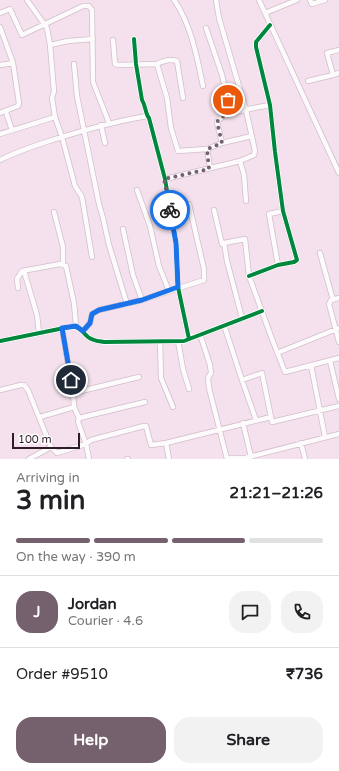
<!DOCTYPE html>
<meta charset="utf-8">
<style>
body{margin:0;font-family:"Varela Round",sans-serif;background:#f2f2f2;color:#202124;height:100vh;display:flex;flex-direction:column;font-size:15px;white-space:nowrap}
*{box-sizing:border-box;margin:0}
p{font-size:13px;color:#757577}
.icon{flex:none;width:22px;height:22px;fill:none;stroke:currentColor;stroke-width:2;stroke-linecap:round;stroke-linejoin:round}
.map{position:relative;height:459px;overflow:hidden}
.sheet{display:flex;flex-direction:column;background:#fff;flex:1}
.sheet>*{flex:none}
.scale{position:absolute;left:12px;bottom:10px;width:68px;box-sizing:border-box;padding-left:4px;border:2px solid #301b29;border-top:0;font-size:11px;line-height:14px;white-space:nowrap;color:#301b29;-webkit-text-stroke:3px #fff;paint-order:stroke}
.pin{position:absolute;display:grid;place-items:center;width:34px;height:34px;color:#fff;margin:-17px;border:2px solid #fff;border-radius:50%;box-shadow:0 1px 4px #0007}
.courier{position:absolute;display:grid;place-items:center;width:40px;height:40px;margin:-20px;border:3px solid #1a73e8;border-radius:50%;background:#fff;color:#222;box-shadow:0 1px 5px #0007}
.overview em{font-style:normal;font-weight:700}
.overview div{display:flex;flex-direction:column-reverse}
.overview{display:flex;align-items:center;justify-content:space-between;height:68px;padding:0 16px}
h1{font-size:26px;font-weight:700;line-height:30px}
.bar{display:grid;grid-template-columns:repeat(4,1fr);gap:6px 4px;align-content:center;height:48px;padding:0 16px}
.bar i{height:5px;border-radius:3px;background:#e0e0e0}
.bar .selected{background:#75606e}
.bar p{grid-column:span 4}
.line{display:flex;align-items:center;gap:10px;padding:0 16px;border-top:1px solid #e0e0e0}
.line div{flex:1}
.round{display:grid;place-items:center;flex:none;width:42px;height:42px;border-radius:16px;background:#f2f2f2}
.button{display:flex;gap:8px;margin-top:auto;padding:8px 16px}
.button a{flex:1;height:46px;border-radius:16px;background:#75606e;color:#fff;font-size:16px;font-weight:700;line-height:46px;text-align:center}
.button a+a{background:#f2f2f2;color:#202124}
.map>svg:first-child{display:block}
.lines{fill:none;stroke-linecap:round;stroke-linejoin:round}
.street-casing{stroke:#d1beca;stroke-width:6}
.street{stroke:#fdfafc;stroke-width:4.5}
.cycleway-casing{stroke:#fff;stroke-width:6}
.cycleway{stroke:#00873e;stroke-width:4}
.done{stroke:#75606e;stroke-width:4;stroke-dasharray:0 7.2}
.route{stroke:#1a73e8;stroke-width:5}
</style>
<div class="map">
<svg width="339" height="459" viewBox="0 0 339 459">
<rect width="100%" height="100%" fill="#f4e1ed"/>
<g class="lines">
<g class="street-casing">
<path id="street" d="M27,0L47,28L50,45L54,91L52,98L55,117L62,137L75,186L82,197L92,257
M174,0C191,24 197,57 203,86
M216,0L219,18L246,110L255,151L254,155L240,161
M259,0L339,173
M310,0L312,4L325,0
M0,13L10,9L22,35L83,6H89L92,10L93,82L109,123
M265,13L297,0
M0,27L13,63L19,103L18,106L0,113
M206,28L222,75L231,113
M134,39L136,64L142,100C146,106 145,113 149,118L165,179L176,243L178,287L189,339
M113,40L115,64L118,65L157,64C163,61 171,59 177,61L183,98
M50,45L68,41L93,39
M74,64L77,96L99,204L103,218L109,245L127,304
M157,64L167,98L171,128L178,151L207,149L222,143L252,136
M0,65L13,63
M333,75L339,73
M308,81L333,75L327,53L339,50
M6,112L12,130
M101,125L105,143
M0,134L55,117
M222,143L217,122C224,111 257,108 270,105
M207,149L210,168
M0,160C14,153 28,148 43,143C77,132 111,122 147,116
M165,179L240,161L244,175L246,201
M137,190L150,226L159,266L169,291
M214,210L222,244L224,243
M54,212L63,247V265
M123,229L133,275L142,300
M320,253L333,300
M278,265L269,214L283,211
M24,271L37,315L39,333
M249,276L278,265L294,262L297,260L283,211L275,152L270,105L256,47V42L270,25
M18,288L17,279L22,271L60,264L66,266L74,303L76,326
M339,298L331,300L329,304L339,342
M242,318L227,261L224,243L245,239L249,276L272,339L285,372L339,358
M224,325L242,380L262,373L272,422L339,406
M62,328L73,393L74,407L79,418L78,422L86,444L89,459
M83,331L90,323L92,314L99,310L142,300L204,280V269L189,204
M200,334L210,365L211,373L208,378L209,388L227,459
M0,341L69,327C81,326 80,330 88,337C93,341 98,341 104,342L184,341L262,311
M178,341L183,369L189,389
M160,342L161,378L173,407
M277,353L339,328
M330,361L339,399
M311,365L325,437
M242,380L256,420
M0,390L21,385H24L28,390L51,447L57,453L86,444L91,440L144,426H146L151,445L166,443
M73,393L139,377
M40,417L74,407
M79,418L145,402
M243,423L251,457
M301,443L305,459
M227,458H245L339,434
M29,459L51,447
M127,459H128
M169,459L166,443L271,417"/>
</g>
<use href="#street" class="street"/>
<g class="cycleway-casing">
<path id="cycleway" d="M134,39L136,64L142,100C146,106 145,113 149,118L165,179L176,243L178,287L189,339
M249,276L278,265L294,262L297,260L283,211L275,152L270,105L256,47V42L270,25
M0,341L69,327C81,326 80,330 88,337C93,341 98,341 104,342L184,341L262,311"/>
</g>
<use href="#cycleway" class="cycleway"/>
</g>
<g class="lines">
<path class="done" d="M170,210L164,179L209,169L207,149L222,143L217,122L220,118L231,113L228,100"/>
<path class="route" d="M71,380L62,328L76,326L83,331L90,323L92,314L99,310L142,300L178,287L176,243L170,210"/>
</g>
</svg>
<div class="scale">100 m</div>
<div class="pin" style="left:228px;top:100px;background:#ea580c"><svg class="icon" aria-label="bag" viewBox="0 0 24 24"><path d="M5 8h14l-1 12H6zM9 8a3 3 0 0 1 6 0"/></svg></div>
<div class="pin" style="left:71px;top:380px;background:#1f2937"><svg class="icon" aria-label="home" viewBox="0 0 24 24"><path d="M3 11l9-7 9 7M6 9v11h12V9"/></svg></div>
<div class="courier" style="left:170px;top:210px"><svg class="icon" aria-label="bike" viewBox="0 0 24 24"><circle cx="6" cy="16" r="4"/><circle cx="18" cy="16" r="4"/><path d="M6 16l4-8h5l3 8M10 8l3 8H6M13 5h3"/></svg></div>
</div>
<section class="sheet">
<div class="overview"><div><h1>3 min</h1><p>Arriving in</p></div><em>21:21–21:26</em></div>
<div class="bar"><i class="selected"></i><i class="selected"></i><i class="selected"></i><i></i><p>On the way · 390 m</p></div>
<div class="line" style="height:72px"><b class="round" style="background:#75606e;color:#fff">J</b><div><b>Jordan</b><p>Courier · 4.6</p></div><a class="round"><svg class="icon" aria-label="chat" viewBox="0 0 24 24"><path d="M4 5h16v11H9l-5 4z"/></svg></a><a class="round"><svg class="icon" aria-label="phone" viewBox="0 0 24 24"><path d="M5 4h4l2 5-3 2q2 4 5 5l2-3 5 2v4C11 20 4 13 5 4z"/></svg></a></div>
<div class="line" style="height:52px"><div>Order #9510</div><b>₹736</b></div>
<div class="button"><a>Help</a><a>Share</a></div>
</section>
